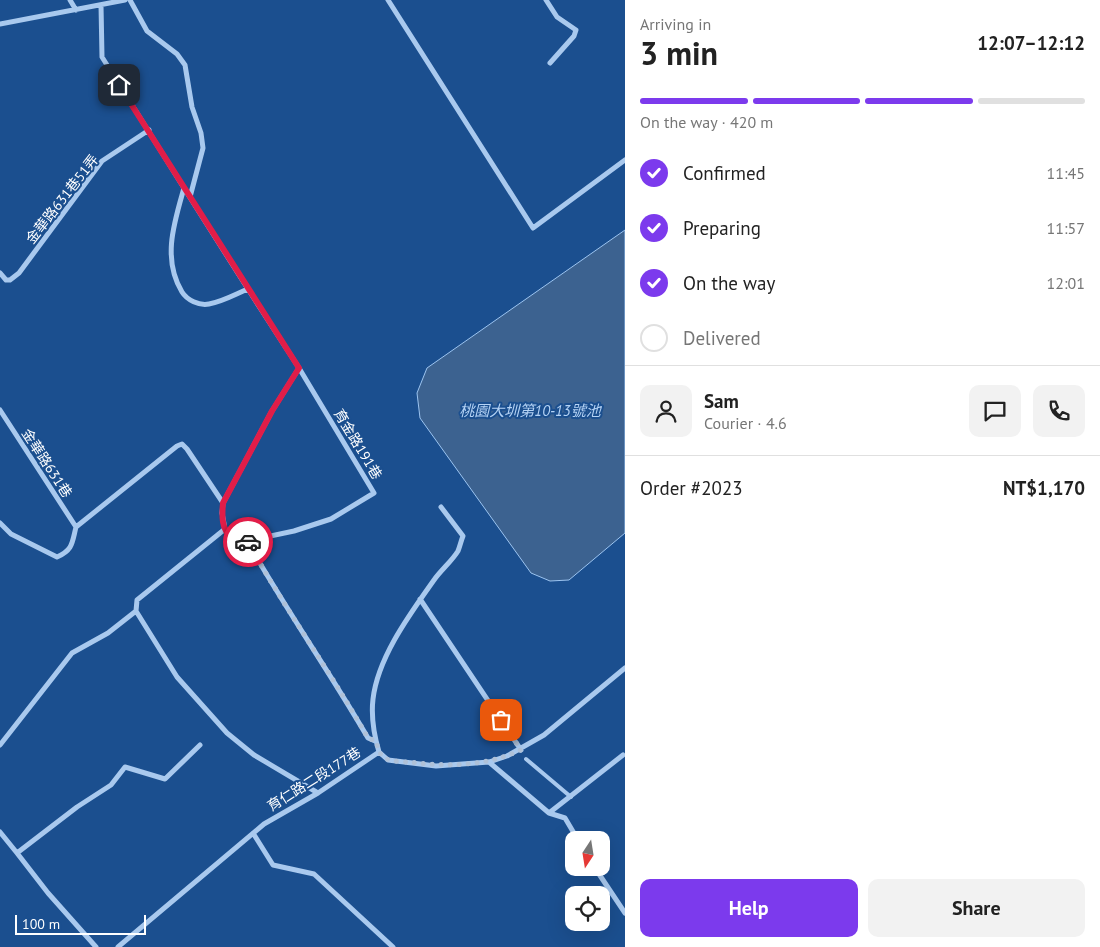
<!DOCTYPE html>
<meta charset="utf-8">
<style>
body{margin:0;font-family:"PT Sans","Noto Sans TC",sans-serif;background:#f2f2f2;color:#222;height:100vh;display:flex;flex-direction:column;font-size:19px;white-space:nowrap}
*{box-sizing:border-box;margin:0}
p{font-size:16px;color:#767676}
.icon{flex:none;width:28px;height:28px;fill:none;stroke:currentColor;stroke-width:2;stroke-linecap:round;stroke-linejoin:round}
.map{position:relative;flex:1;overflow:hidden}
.drawer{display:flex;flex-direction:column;background:#fff;width:475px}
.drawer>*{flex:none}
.needle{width:32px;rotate:192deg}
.buttons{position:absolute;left:565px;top:831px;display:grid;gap:10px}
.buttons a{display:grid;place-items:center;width:45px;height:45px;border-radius:10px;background:#fff;box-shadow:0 5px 20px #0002;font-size:25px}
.scale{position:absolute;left:15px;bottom:12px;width:131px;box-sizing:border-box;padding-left:5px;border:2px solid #fff;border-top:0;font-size:14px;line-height:18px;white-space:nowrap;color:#fff;-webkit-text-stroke:4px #1b4f8f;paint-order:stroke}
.pin{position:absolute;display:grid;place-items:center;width:42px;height:42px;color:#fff;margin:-21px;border-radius:10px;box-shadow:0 2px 8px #0006}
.courier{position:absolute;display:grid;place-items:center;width:50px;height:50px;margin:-25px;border:4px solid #e11d48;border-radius:50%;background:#fff;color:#222;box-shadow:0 1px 6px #0007}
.summary em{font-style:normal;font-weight:700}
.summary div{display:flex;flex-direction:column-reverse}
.summary{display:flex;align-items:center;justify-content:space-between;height:85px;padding:0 15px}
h1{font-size:32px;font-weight:700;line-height:38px}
.bar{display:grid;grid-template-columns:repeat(4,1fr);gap:8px 5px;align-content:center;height:60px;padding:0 15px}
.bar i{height:6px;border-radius:4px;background:#e0e0e0}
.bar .on{background:#7c3aed}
.bar p{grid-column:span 4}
.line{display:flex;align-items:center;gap:12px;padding:0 15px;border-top:1px solid #e0e0e0}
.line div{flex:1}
.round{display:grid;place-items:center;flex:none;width:52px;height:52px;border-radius:10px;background:#f2f2f2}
ol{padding:0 15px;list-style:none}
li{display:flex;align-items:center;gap:15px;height:55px}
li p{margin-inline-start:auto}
li .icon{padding:5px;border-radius:50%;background:#7c3aed;color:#fff;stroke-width:4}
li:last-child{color:#767676}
li i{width:28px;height:28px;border:2px solid #e0e0e0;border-radius:50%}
.action{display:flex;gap:10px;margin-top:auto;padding:10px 15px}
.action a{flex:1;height:58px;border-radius:10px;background:#7c3aed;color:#fff;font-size:20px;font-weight:700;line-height:58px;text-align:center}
.action a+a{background:#f2f2f2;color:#222}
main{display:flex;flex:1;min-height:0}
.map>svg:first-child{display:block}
.water{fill:#3c6290;stroke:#9cc4f0}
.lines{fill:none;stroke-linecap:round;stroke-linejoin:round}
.service{stroke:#a9c9ee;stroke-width:4}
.minor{stroke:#a9c9ee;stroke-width:5}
.done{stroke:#afc1d8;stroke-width:5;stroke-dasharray:0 9}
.route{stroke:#e11d48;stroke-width:6}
.labels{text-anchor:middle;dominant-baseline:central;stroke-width:4;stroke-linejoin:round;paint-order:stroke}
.street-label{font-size:14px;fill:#fff;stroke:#1b4f8f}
.water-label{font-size:15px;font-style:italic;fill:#b5d3f5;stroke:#1b4f8f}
</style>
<main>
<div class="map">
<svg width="625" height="947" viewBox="0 0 625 947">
<rect width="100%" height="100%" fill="#1b4f8f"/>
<path class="water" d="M625,230V533L569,580L550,581L531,573L420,418L417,393L427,368Z"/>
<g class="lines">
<path class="service" d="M526,759L571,797"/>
<path class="minor" d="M70,0L76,10
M130,0L147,31L177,54L185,65L192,107L201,133L203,148L190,197
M388,0L533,228L625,160
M546,0L557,17L576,30L574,36L550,63
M101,5L102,57L184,188C174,223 162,259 182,292C187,300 199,306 209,304C222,302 236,294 248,289L299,368L272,411L223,503L222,513L225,529L231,536L247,541L294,531L331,519L374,493L299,368
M0,24L125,0
M184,188L248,289
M0,273L6,280H10L19,273L102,161L149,130
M0,410L76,527
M0,523L11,534L57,557C73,550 72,543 76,527
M76,527L177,446L182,444L187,449L223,503
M225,529L137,600L136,611L177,677L227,733L254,755L318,793
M247,541C285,608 329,671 368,738L375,741
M420,599L521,750
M0,745L72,653L108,633L136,611
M379,752L388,760L436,766L489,762L507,756L544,735L625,668
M489,762L549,813L565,818L578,840
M549,813L623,755
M0,832L17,853
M253,833L273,865L314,874L393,947
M595,868L625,913
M96,947L48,893L17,853L77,807L111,785L125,767L165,779L200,745
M118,947L264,824L318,793L379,752C374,735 371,716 373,699C378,657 410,614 434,580C441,570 452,561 458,551C460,546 461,541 463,536L441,507"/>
</g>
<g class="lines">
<path class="done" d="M248,542C285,609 330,671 368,738L376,741C378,748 379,756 387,759C394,762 404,762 411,762C448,767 486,766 521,750L501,720"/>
<path class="route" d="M119,85L299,368L272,411L223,503C222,514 221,531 232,537C237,539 243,539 248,542"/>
</g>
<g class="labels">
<g class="street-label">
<text transform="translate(62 199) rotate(-52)">金華路631巷51弄</text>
<text transform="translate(358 444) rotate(59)">育金路191巷</text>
<text transform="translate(47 463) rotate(57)">金華路631巷</text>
<text transform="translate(314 779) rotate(-32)">育仁路二段177巷</text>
</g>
<g class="water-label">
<text x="530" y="410">桃園大圳第10-13號池</text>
</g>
</g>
</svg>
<div class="buttons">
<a><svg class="needle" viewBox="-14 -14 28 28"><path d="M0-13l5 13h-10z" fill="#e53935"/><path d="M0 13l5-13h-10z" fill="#767676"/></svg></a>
<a><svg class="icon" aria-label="locate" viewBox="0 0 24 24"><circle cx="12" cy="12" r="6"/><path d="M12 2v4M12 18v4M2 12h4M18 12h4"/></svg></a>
</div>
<div class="scale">100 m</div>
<div class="pin" style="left:501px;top:720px;background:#ea580c"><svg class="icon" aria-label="bag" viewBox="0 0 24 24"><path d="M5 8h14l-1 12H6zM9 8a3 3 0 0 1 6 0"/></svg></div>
<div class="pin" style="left:119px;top:85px;background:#1f2937"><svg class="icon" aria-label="home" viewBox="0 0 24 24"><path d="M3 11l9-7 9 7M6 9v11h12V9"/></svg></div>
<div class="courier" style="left:248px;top:542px"><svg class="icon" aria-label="car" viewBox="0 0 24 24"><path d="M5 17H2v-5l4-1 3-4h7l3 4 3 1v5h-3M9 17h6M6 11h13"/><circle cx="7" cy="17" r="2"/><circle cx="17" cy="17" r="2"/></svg></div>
</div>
<section class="drawer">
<div class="summary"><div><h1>3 min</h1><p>Arriving in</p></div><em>12:07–12:12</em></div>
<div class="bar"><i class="on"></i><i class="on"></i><i class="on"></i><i></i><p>On the way · 420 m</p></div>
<ol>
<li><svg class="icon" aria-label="check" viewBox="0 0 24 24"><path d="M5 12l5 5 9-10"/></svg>Confirmed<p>11:45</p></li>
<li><svg class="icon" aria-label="check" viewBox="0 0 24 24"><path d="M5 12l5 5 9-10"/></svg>Preparing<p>11:57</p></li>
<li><svg class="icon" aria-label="check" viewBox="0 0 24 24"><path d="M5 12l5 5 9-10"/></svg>On the way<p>12:01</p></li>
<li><i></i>Delivered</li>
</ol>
<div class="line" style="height:90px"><a class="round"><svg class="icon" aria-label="person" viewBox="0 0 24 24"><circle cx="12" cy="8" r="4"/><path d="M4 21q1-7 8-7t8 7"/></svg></a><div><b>Sam</b><p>Courier · 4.6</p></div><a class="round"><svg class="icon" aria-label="chat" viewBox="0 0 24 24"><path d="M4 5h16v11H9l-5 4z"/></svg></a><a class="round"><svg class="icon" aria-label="phone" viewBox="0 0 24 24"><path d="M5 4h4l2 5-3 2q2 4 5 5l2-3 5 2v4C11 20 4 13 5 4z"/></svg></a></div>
<div class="line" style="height:65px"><div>Order #2023</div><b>NT$1,170</b></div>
<div class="action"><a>Help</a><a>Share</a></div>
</section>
</main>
